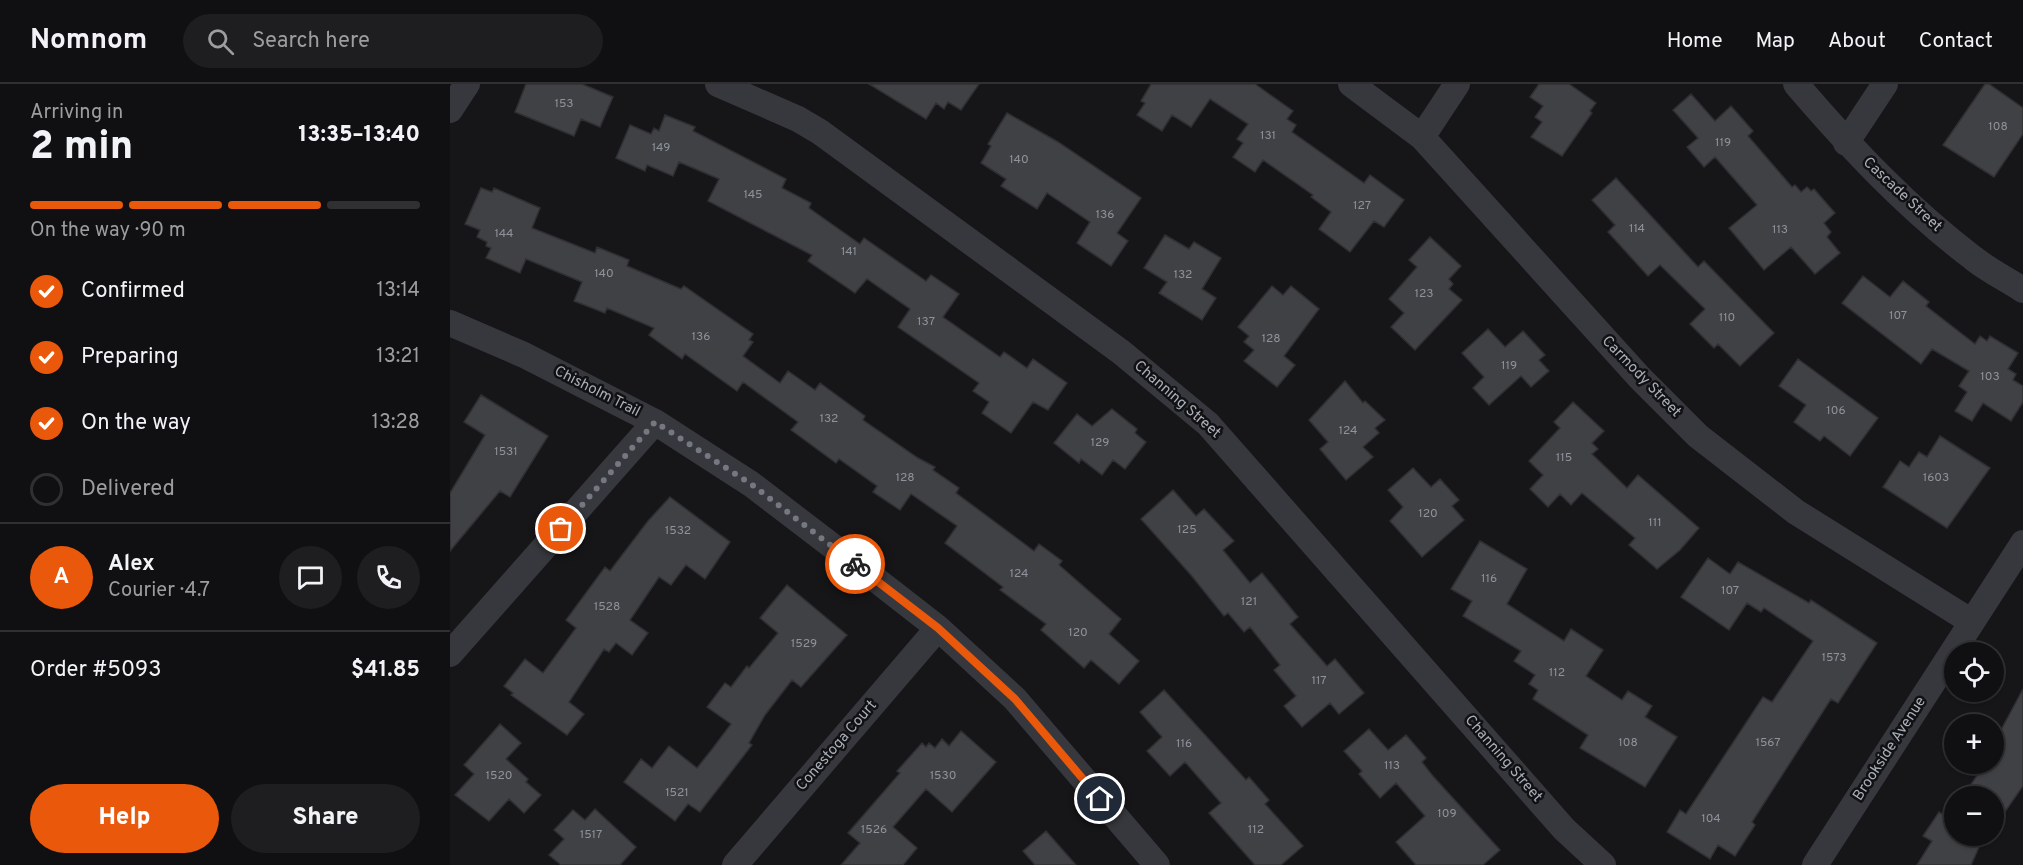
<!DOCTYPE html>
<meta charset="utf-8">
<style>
body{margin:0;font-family:Overpass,sans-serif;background:#1e1e20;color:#f1f3f6;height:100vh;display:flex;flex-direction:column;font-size:22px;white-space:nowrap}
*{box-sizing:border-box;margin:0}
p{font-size:20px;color:#9c9d9f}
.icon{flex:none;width:33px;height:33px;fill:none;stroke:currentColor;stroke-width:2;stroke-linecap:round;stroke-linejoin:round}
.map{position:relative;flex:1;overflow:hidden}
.side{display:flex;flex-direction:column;background:#101012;width:450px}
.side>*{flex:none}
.fabs{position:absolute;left:1494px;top:558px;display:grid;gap:12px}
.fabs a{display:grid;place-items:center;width:60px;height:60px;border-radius:50%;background:#101012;box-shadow:0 2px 4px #0004,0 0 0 2px #303032;font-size:30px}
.pin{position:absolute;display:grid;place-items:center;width:51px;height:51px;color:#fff;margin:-26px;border:3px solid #fff;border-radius:50%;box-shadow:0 2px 6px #0007}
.courier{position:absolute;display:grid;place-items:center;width:60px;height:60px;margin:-30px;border:4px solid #ea580c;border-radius:50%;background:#fff;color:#222;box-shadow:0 2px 8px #0007}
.head em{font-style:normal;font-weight:800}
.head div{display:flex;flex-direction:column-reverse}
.head{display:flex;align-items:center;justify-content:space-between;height:102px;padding:0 30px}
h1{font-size:39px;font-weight:800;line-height:45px}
.bar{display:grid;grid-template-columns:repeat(4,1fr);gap:9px 6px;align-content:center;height:72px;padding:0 30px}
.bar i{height:8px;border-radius:4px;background:#303032}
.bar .current{background:#ea580c}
.bar p{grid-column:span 4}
.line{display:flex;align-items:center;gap:15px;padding:0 30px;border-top:2px solid #303032}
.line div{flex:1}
.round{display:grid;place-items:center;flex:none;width:63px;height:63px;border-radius:32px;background:#1e1e20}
ol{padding:0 30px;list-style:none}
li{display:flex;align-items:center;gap:18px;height:66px}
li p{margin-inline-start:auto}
li .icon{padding:6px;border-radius:50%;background:#ea580c;color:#fff;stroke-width:4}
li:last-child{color:#9c9d9f}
li i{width:33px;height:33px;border:3px solid #303032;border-radius:50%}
.action{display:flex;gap:12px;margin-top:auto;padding:12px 30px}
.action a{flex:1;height:69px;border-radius:36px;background:#ea580c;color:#fff;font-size:24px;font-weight:800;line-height:69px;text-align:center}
.action a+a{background:#1e1e20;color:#f1f3f6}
header{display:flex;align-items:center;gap:36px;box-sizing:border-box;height:84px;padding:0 30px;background:#101012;border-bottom:2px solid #303032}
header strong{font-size:28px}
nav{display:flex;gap:33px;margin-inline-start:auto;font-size:21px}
.search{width:420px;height:54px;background:#1e1e20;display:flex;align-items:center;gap:15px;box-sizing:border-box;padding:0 21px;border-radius:33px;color:#9c9d9f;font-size:22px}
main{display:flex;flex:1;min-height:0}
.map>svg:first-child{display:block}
.building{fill:#404145;stroke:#303034;stroke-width:1.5}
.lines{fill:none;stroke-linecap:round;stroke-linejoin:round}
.minor{stroke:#37383d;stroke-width:26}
.done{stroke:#757880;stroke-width:6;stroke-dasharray:0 10.8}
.route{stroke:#ea580c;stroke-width:8}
.labels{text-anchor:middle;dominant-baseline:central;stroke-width:5;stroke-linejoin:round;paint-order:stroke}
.number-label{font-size:12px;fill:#8e929b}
.street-label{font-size:15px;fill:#a8adb8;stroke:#111113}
</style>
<header>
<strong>Nomnom</strong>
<div class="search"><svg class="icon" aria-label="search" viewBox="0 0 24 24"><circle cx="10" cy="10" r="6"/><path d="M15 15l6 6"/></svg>Search here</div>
<nav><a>Home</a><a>Map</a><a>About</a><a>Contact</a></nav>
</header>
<main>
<section class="side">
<div class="head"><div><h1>2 min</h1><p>Arriving in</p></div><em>13:35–13:40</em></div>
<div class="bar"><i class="current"></i><i class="current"></i><i class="current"></i><i></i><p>On the way · 90 m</p></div>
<ol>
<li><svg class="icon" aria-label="check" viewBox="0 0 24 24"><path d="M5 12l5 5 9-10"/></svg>Confirmed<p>13:14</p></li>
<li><svg class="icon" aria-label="check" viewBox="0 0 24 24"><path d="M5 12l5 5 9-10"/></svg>Preparing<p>13:21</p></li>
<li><svg class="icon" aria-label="check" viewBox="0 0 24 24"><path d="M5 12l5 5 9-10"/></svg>On the way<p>13:28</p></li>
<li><i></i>Delivered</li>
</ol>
<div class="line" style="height:108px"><b class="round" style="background:#ea580c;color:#fff">A</b><div><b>Alex</b><p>Courier · 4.7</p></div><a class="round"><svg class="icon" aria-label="chat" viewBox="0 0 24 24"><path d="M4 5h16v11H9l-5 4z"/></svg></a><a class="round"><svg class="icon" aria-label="phone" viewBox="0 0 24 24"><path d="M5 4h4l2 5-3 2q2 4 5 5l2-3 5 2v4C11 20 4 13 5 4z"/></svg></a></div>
<div class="line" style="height:78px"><div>Order #5093</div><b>$41.85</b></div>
<div class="action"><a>Help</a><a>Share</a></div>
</section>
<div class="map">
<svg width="1573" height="781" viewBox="0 0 1573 781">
<rect width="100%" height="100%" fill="#161618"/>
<path class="building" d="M76,0H132L163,13L150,43L131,35L124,52L65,28Z
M419,0H529L511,26L498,18L494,25L486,19L476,35Z
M701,0H805L843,27L837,35L846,41L842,48L914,99L920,91L954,116L934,143L924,137L900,168L869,145L881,128L861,113L863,111L813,76L805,88L783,73L793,59L787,55L798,40L760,15L741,43L722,31L712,47L687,31L695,19L691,17Z
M1089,0H1119L1146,19L1140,27L1142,29L1112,72L1081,53L1092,38L1085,33L1093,22L1080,13Z
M1535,0H1539L1573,24V50L1544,93L1493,61Z
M1241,10L1265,37L1281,22L1303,47L1298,52L1342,103L1345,101L1351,108L1357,103L1361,107L1364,105L1385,129L1374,139L1381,148L1377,153L1390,169L1365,190L1341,163L1314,186L1279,144L1307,121L1265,73L1254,83L1237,63L1248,54L1223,26Z
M557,29L608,58L691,114L667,149L678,157L661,182L627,159L640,138L597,109L587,125L551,102L556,95L531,79L541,62L538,60Z
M215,31L245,43L243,47L336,95L332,104L361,119L359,124L410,160L414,154L476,197L481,191L509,210L493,233L550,273L554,268L577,284L583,275L617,299L598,326L583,318L561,349L532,329L539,318L523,307L529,299L448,243L460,225L417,195L405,209L358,177L362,171L258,117L269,95L229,78L223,92L197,81L195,87L166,74L180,41L201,50L204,44L209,47Z
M1166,94L1248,183L1254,177L1324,249L1290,282L1268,260L1264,264L1240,240L1255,225L1210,181L1198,192L1158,148L1165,141L1142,116Z
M31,104L42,108L44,104L90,124L82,144L145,169L147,163L179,176L177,182L231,205L234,202L303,250L299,256L303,258L293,272L330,299L338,287L365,306L370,299L415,332L413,336L468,374L485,383L483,386L509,404L506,409L584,467L589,460L612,477L609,481L671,535L659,550L689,577L669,600L641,576L634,584L591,546L596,540L550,506L553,503L495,459L507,442L461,410L450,426L423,408L427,402L389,375L386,379L341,346L348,338L293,298L287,307L235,270L232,275L199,251L204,244L157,224L155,229L124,217L132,198L76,175L70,189L36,174L41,164L36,162L37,158L27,153L30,146L15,140Z
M715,151L739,165L744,158L771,174L752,205L766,214L752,236L709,209L717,198L694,184Z
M980,153L1011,182L999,195L1003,200L999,205L1012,216L965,266L941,243L954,229L939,215L967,183L959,176Z
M1413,192L1440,213L1453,197L1479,218L1476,222L1525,260L1530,252L1537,257L1540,252L1568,269L1558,285L1566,290L1563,296L1573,302V318L1561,337L1533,319L1522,337L1505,327L1517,308L1509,302L1519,287L1482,265L1471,280L1392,219Z
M822,202L833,211L841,202L869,225L834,272L845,281L827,303L794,277L804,266L794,258L799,252L788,243Z
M1038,245L1055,263L1073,247L1095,271L1089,276L1099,287L1081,303L1071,292L1039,321L1023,304L1034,293L1012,269Z
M1348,275L1428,334L1400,372L1374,352L1370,357L1344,338L1356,321L1329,302Z
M895,297L913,319L915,317L935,336L925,344L929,349L913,363L923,373L896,396L870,365L878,358L859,336Z
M31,311L98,352L60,413L50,407L0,467V409L35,351L14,338Z
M1123,318L1154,347L1142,359L1148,365L1142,370L1177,404L1188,391L1249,444L1230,466L1207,485L1179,461L1185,454L1132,409L1121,421L1110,410L1098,423L1080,405L1093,391L1079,377L1110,344L1104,338Z
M662,325L687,345L685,349L696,358L675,385L663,376L652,391L631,375L629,379L604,359L627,330L642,342Z
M1490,352L1540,384L1497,444L1433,403L1450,377L1459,383L1469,368L1477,373Z
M963,384L981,403L990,395L1009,416L1002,422L1014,436L972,473L940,437L953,423L938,406Z
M723,406L746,432L754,425L784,457L773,466L800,499L812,489L848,533L840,540L877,582L885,575L914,609L889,630L880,619L852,643L834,622L846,612L824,586L830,581L800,543L794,548L778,529L774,532L741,491L691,435Z
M220,413L280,458L255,495L236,481L221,501L209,493L180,536L198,549L182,571L166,559L159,568L154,565L119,618L134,630L117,651L61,611L63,609L54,602L75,575L93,589L126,544L116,536L155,483L160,487L198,437Z
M1030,457L1077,485L1057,520L1114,557L1121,545L1153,566L1136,592L1172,616L1178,607L1202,622L1195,633L1227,653L1195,703L1130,664L1138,651L1083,615L1088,606L1079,600L1085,591L1064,577L1071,567L1013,532L1022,517L1001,505Z
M1258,474L1280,490L1288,478L1359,519L1361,516L1427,559L1388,619L1381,615L1302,738L1305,741L1285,772L1268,761L1260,775L1217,748L1230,726L1236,730L1313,613L1322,618L1363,557L1314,524L1311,528L1297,519L1279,546L1231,513Z
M337,501L397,551L351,603L342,596L315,631L299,659L302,661L250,728L238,720L225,737L174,698L191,675L202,684L219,662L247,684L263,664L281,640L257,623L275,599L281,603L297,582L299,584L328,549L310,534Z
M1573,605V702L1552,732L1545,727L1544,731V712H1513L1535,680H1544V659Z
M714,606L796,696L799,693L819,716L815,720L853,762L831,781H805L759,729L771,719L735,678L720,692L697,667L712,653L690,628Z
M50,640L71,659L56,675L78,695L76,698L91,711L74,729L59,715L39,737L5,711L24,690L14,681Z
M919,645L938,666L956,651L976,674L972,678L982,691L1050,766L1033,781H966L946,758L975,732L946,699L930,714L909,690L912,687L894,667Z
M511,647L546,678L502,728L476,705L443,743L467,764L453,781H391L410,759L398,749L450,689L447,687L472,659L476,663L479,659L485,664L492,655L499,662Z
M145,725L186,763L170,781H111L99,771L114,755L104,746L123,726L135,736Z
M1504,726V752H1534L1521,781H1467L1482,757L1473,752L1489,728L1499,734Z
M596,747L626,781H585L573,767Z"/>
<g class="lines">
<path class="minor" d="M268,0L348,35L370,48L671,268L758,340L1114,745L1153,781
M901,0L972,53L1190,294L1248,352L1346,428L1522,538
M1346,0C1400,63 1456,123 1523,174C1538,186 1556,195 1573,206
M0,26L17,0
M972,53L1007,0
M1396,59L1435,0
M0,239L74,271L205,338L301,400L411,484L488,544L565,615L707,781
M0,570L205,338
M285,781L488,544
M1365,781L1573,459"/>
</g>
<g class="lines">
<path class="done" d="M111,445L205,338L301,400L405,480"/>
<path class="route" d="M405,480L488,544L565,615L650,715"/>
</g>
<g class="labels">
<g class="number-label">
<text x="114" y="20">153</text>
<text x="1548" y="43">108</text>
<text x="818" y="52">131</text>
<text x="1273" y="59">119</text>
<text x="211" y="64">149</text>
<text x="569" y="76">140</text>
<text x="303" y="111">145</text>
<text x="912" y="122">127</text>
<text x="655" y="131">136</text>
<text x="1187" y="145">114</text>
<text x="1330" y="146">113</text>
<text x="54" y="150">144</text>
<text x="399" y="168">141</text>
<text x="154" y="190">140</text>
<text x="733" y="191">132</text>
<text x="974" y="210">123</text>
<text x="1448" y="232">107</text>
<text x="1277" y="234">110</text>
<text x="476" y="238">137</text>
<text x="251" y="253">136</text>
<text x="821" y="255">128</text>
<text x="1059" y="282">119</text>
<text x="1540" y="293">103</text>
<text x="1386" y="327">106</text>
<text x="379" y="335">132</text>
<text x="898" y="347">124</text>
<text x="650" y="359">129</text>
<text x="56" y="368">1531</text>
<text x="1114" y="374">115</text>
<text x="455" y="394">128</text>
<text x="1486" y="394">1603</text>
<text x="978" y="430">120</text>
<text x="1205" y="439">111</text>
<text x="737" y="446">125</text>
<text x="228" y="447">1532</text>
<text x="569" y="490">124</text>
<text x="1039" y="495">116</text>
<text x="1280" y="507">107</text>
<text x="799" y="518">121</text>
<text x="157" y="523">1528</text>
<text x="628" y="549">120</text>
<text x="354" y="560">1529</text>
<text x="1384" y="574">1573</text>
<text x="1107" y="589">112</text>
<text x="869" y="597">117</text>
<text x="1178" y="659">108</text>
<text x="1318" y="659">1567</text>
<text x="734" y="660">116</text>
<text x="942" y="682">113</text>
<text x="49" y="692">1520</text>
<text x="493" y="692">1530</text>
<text x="227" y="709">1521</text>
<text x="997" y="730">109</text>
<text x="1261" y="735">104</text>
<text x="424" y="746">1526</text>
<text x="806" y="746">112</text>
<text x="141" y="751">1517</text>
</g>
<g class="street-label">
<text transform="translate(1452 111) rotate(43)">Cascade Street</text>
<text transform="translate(1191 293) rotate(46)">Carmody Street</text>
<text transform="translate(147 308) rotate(27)">Chisholm Trail</text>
<text transform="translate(727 316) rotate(41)">Channing Street</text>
<text transform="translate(387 662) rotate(-49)">Conestoga Court</text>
<text transform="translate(1440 665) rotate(-57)">Brookside Avenue</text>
<text transform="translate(1053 675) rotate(49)">Channing Street</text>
</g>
</g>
</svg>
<div class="fabs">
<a><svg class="icon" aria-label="locate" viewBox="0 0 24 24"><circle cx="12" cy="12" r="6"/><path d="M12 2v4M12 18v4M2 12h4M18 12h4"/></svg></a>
<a>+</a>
<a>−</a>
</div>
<div class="pin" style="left:111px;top:445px;background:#ea580c"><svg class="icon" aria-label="bag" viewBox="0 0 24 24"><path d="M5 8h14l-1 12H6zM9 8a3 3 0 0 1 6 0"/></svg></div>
<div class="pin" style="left:650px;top:715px;background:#1f2937"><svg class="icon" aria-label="home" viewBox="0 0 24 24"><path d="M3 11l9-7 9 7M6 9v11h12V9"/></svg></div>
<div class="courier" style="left:405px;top:480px"><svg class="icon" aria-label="bike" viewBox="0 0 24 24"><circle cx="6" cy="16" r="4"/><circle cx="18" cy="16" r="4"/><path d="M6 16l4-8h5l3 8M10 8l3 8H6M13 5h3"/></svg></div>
</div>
</main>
